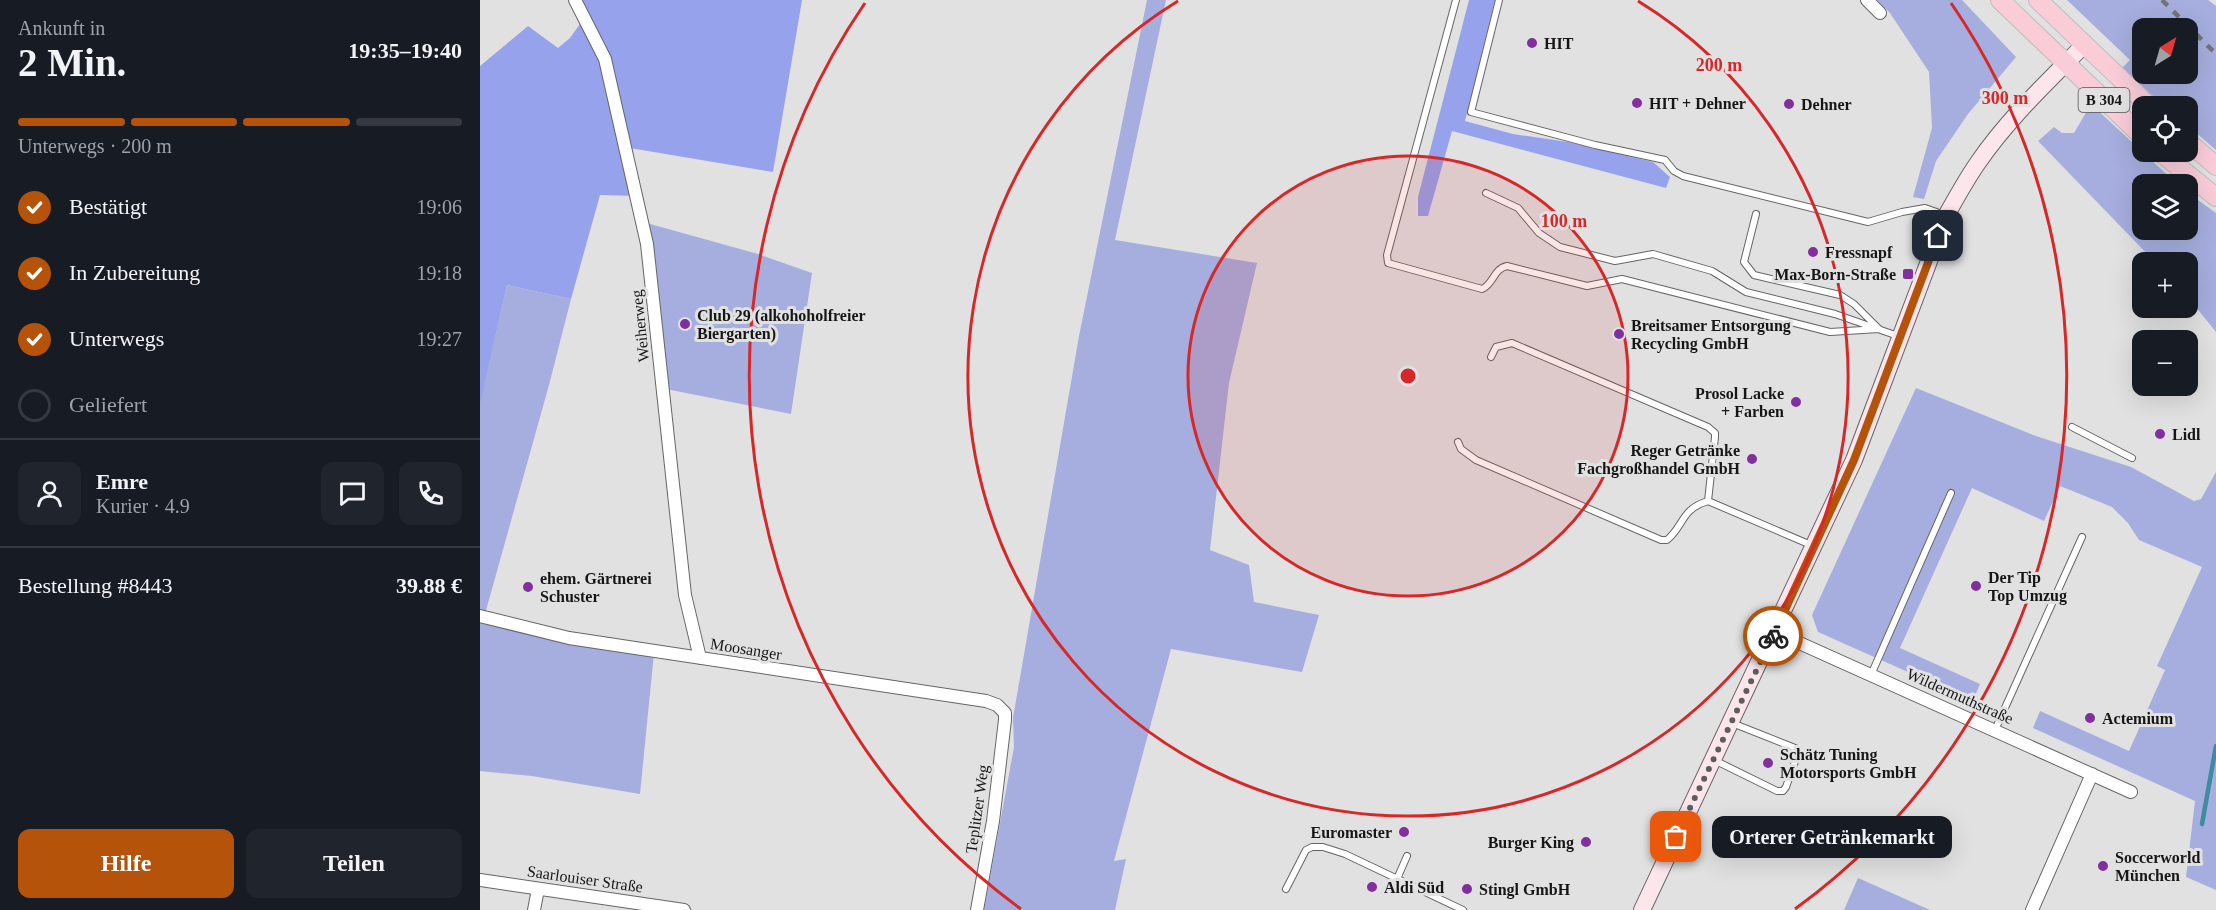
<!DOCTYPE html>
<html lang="de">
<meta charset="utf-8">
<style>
body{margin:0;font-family:"Times New Roman",serif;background:#20242c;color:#f1f3f6;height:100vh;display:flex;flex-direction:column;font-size:22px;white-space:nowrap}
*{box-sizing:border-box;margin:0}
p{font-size:20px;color:#9ea1a6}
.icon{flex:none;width:33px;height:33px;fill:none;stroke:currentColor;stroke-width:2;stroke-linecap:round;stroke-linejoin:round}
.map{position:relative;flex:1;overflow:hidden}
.details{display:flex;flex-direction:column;background:#171b24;width:480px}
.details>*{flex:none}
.needle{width:39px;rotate:37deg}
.buttons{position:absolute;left:1652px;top:18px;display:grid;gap:12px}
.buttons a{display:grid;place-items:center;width:66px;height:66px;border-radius:12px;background:#171b24;box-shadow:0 6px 24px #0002;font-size:30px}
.pin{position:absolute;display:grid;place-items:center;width:51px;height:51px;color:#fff;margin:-26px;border-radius:12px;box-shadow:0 3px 9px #0006}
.courier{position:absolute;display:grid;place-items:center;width:60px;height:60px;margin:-30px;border:4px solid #b45309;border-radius:50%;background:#fff;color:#222;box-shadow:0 2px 8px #0007}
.bubble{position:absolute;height:42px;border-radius:12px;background:#171b24;box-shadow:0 6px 24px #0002;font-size:20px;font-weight:700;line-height:42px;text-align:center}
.summary em{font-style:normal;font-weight:700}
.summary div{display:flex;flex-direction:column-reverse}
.summary{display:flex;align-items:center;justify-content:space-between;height:102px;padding:0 18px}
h1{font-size:39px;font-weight:700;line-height:45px}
.bar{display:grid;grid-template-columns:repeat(4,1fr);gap:9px 6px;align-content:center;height:72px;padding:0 18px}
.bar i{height:8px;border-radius:4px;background:#363941}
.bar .current{background:#b45309}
.bar p{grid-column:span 4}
.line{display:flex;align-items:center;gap:15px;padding:0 18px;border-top:2px solid #363941}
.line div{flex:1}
.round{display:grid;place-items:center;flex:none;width:63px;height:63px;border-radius:12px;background:#20242c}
ol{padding:0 18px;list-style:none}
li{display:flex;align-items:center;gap:18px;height:66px}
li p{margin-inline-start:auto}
li .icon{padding:6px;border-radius:50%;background:#b45309;color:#fff;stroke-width:4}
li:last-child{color:#9ea1a6}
li i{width:33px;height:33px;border:3px solid #363941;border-radius:50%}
.button{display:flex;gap:12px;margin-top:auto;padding:12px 18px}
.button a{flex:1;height:69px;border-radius:12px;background:#b45309;color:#fff;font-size:24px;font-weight:700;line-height:69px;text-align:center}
.button a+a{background:#20242c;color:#f1f3f6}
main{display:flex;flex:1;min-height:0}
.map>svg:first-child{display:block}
.green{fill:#a6aedf;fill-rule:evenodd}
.forest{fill:#96a2eb}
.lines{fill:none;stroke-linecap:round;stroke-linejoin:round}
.stream{stroke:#3e8ca0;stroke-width:4.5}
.service-casing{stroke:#656566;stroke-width:8}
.minor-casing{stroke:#656566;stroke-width:14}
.secondary-casing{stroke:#656566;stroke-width:18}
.primary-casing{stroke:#bebebe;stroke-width:20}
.service{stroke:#fff;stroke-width:6}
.minor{stroke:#fff;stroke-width:12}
.secondary{stroke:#fce6ec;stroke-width:16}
.primary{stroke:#f9ccd8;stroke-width:18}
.rail{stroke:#747475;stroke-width:4.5;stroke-dasharray:8 8;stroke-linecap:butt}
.done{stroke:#5d5d5d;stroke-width:6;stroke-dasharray:0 10.8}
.route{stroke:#b45309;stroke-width:8}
.ring{fill:none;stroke:#d62828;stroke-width:3}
.poi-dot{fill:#812f9e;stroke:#e1e1e2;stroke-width:2}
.labels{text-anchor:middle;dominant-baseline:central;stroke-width:6;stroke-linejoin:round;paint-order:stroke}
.shield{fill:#e1e1e2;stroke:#535353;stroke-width:1.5}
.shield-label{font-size:15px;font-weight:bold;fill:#161616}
.poi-label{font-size:16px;font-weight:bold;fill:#161616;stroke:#e1e1e2;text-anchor:start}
.street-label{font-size:16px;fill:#161616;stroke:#e1e1e2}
.centre{fill:#d62828;stroke:#e1e1e2;stroke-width:3}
.ring-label{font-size:18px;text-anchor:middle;font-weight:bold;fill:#d62828;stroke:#e1e1e2;stroke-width:6;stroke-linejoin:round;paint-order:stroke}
</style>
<main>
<section class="details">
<div class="summary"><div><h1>2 Min.</h1><p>Ankunft in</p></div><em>19:35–19:40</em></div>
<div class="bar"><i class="current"></i><i class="current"></i><i class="current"></i><i></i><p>Unterwegs · 200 m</p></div>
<ol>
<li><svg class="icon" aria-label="check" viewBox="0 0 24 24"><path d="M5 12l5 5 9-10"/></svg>Bestätigt<p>19:06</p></li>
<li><svg class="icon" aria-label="check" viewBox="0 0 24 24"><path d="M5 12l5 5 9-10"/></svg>In Zubereitung<p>19:18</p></li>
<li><svg class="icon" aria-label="check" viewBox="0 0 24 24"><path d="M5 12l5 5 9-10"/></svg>Unterwegs<p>19:27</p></li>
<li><i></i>Geliefert</li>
</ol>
<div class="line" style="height:108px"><a class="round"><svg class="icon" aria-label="person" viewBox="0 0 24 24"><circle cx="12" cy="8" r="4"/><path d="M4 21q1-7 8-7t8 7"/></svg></a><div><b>Emre</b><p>Kurier · 4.9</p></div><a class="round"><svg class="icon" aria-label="chat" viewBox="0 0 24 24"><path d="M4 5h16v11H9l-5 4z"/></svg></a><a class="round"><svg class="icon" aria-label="phone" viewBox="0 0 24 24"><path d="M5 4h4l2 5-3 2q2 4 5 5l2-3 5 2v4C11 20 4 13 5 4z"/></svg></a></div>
<div class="line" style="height:78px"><div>Bestellung #8443</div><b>39.88 €</b></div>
<div class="button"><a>Hilfe</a><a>Teilen</a></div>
</section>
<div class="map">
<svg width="1736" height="910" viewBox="0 0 1736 910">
<rect width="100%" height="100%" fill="#e1e1e2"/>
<path class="green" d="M667,0H686L635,240L777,263L749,383L730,550L769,565L774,602L839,615L822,672L691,649L634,861L646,859L635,910H504L534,747L533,718L599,336Z
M1397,0H1482L1536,57L1488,114L1456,161L1444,199L1433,197L1452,128L1449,72L1410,13Z
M1587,0H1728L1736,6V150L1707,125V106H1685L1641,69L1650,60ZM1662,28H1707V74H1662Z
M1611,104L1697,184H1662V230H1707V192L1736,213V332L1707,296V262H1675L1558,141L1574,127L1582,133H1594Z
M163,222L278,254L332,273L311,414L186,389Z
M27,285L91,299L69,385L5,614L0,613V402Z
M1436,388L1556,436L1651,467L1714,501L1721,499L1736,472V890L1706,877L1715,801L1553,728L1560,711L1649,751L1685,670L1677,666L1722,567L1659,540L1648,523L1632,507L1580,486L1564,521L1492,488L1420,648L1500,684L1493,701L1338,632L1332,615Z
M0,617L174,653L160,794L52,776L0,771Z
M1378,878L1450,910H1364Z"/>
<path class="forest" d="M101,0H322L293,172L144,147L157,196L120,195L91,299L27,285L0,404V66L48,26L78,48L90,38L107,14Z
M989,0H1015L985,121L1033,134L1088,142L1173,162L1190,177L1186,188L972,131L948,216H938V197Z"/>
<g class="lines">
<path class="stream" d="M1722,824L1736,746"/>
<g class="service-casing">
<path id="service" d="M976,0L907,255L908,263L1002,289C1014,284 1013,269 1027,266L1107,286L1142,279L1350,332L1399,329
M1019,0L991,112L1115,145L1185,160L1194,171L1203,176L1388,222L1422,212L1445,208L1465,215
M1006,193L1038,208L1059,233L1080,247L1135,261L1173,254L1232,271L1266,292L1355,314L1418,336
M1276,214L1264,262L1274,275L1360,295L1374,304L1398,328
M1011,357L1016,347L1032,343L1228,427L1235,433V437L1228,501L1331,545
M1592,427L1652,458
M978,442L981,449L996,460L1181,540H1187C1204,526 1201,509 1228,501
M1391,675L1471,493
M1515,730L1602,537
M1234,760L1297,791H1303L1306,787L1318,753L1315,748L1252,723
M917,879L927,856
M806,889L826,850L832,847H843L865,854L983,910"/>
</g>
<g class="minor-casing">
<path id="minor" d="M95,0L125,59L167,244L205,595L220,658
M1387,0L1400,13
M0,616L89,638L506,701L517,705L525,713V720L513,821L497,910
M1295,632L1651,792
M0,880L204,910
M54,910L58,889
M1552,910L1612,774"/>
</g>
<g class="secondary-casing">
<path id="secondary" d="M1162,910L1374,460L1466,216C1476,198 1486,180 1497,164C1527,120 1567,82 1604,45"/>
</g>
<g class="primary-casing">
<path id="primary" d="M1520,0L1662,136
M1558,0L1669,106
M1707,141L1736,166
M1680,152L1736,197"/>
</g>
<use href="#service" class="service"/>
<use href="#minor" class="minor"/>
<use href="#secondary" class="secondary"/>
<use href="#primary" class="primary"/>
<path class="rail" d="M1682,0L1736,54"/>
</g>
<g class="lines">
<path class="done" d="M1196,837L1293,636"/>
<path class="route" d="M1293,636L1374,460L1458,236"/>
</g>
<circle cx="928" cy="376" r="220" fill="#d62828" fill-opacity=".12"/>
<g class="ring">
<circle cx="928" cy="376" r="220"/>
<path d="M1158 1A440 440 0 1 1 698 1"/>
<path d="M541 909A659 659 0 0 1 385 3M1471 3A659 659 0 0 1 1315 909"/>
</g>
<g class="poi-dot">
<circle cx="1052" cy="43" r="6"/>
<circle cx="1157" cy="103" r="6"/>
<circle cx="1309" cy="104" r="6"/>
<circle cx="1333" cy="252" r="6"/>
<rect x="1422" y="268" width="12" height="12" rx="3"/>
<circle cx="205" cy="324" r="6"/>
<circle cx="1139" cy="334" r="6"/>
<circle cx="1316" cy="402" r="6"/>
<circle cx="1680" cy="434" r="6"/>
<circle cx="1272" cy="459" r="6"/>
<circle cx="1496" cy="586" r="6"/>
<circle cx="48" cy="587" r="6"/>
<circle cx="1610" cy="718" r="6"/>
<circle cx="1288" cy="763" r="6"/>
<circle cx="924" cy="832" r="6"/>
<circle cx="1106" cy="842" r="6"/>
<circle cx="1623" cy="866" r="6"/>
<circle cx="892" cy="887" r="6"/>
<circle cx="987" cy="889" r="6"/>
</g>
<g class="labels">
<rect class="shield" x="1598.5" y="88" width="51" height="24" rx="4.5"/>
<g class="shield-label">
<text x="1624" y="100">B 304</text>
</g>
<g class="poi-label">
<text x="1064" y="43">HIT</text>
<text x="1169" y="103">HIT + Dehner</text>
<text x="1321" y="104">Dehner</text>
<text x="1345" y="252">Fressnapf</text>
<text x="1416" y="274" text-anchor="end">Max-Born-Straße</text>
<text x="217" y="315">Club 29 (alkohoholfreier<tspan x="217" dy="18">Biergarten)</tspan></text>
<text x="1151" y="325">Breitsamer Entsorgung<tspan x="1151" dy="18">Recycling GmbH</tspan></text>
<text x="1304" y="393" text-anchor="end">Prosol Lacke<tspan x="1304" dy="18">+ Farben</tspan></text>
<text x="1692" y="434">Lidl</text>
<text x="1260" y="450" text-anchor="end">Reger Getränke<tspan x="1260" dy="18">Fachgroßhandel GmbH</tspan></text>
<text x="1508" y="577">Der Tip<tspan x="1508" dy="18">Top Umzug</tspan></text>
<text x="60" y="578">ehem. Gärtnerei<tspan x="60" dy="18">Schuster</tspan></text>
<text x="1622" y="718">Actemium</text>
<text x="1300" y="754">Schätz Tuning<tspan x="1300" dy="18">Motorsports GmbH</tspan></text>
<text x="912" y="832" text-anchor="end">Euromaster</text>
<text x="1094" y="842" text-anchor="end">Burger King</text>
<text x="1635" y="857">Soccerworld<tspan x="1635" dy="18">München</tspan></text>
<text x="904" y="887">Aldi Süd</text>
<text x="999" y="889">Stingl GmbH</text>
</g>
<g class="street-label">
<text transform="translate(160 326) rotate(-96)">Weiherweg</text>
<text transform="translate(266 649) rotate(9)">Moosanger</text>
<text transform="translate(1480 696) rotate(24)">Wildermuthstraße</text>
<text transform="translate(497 809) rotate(-82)">Teplitzer Weg</text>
<text transform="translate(105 879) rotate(8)">Saarlouiser Straße</text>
</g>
</g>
<circle cx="928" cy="376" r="9" class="centre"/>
<g class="ring-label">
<text x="1239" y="71">200 m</text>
<text x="1525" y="104">300 m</text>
<text x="1084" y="227">100 m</text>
</g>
</svg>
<div class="buttons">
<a><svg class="needle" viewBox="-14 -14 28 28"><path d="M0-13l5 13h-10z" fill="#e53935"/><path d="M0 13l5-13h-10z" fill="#9ea1a6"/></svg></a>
<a><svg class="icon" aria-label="locate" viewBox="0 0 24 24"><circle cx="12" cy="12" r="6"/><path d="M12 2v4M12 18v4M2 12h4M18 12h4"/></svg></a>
<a><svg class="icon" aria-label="layers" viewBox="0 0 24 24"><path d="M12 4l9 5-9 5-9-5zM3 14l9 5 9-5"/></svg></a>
<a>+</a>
<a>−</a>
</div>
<div class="pin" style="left:1196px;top:837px;background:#ea580c"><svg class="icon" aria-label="bag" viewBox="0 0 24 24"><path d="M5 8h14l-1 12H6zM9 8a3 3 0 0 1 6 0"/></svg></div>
<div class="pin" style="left:1458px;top:236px;background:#1f2937"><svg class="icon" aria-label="home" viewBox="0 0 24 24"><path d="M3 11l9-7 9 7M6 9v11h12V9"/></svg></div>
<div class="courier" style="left:1293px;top:636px"><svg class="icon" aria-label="bike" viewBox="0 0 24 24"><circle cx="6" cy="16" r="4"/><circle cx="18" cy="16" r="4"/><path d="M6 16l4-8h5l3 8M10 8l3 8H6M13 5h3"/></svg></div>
<div class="bubble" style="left:1232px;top:816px;width:240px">Orterer Getränkemarkt</div>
</div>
</main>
